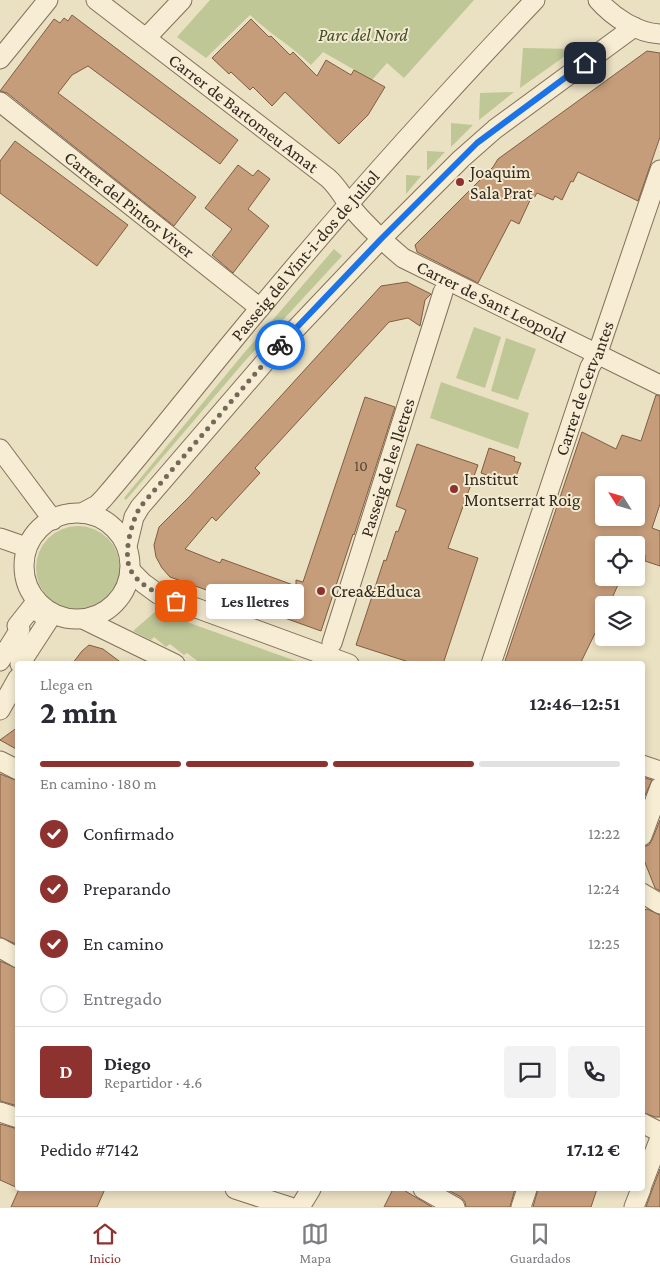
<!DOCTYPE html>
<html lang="es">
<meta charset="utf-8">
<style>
body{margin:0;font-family:"Crimson Pro",serif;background:#f2f2f3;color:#2b2b33;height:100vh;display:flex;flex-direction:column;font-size:19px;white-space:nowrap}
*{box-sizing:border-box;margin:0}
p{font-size:16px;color:#7c7c81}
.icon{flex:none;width:28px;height:28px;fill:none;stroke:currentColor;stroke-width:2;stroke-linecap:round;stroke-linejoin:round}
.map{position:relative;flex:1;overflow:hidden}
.side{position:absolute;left:15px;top:661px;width:630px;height:530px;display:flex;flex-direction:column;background:#fff;border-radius:5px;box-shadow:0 2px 8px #0003}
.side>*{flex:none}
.needle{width:32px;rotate:307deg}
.fabs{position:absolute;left:595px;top:476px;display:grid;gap:10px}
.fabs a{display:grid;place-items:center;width:50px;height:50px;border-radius:5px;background:#fff;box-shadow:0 2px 8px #0003;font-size:25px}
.pin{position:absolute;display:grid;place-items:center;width:42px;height:42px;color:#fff;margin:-21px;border-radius:10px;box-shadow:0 2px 8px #0006}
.courier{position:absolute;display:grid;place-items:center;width:50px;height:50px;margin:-25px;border:4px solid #1a73e8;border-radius:50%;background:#fff;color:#222;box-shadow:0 1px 6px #0007}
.bubble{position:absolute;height:35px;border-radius:5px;background:#fff;box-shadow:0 2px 8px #0003;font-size:16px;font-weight:700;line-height:35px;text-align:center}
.overview em{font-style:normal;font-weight:700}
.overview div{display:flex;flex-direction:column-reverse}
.overview{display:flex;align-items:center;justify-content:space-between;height:85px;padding:0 25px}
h1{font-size:32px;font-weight:700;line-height:38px}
.bar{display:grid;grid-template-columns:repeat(4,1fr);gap:8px 5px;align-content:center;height:60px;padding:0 25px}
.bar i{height:6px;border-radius:4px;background:#e1e1e2}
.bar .selected{background:#8d322f}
.bar p{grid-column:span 4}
.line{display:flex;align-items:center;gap:12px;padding:0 25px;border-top:1px solid #e1e1e2}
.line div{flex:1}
.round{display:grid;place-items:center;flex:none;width:52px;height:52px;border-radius:5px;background:#f2f2f3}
ol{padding:0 25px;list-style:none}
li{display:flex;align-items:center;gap:15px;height:55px}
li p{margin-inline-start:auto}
li .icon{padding:5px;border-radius:50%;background:#8d322f;color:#fff;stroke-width:4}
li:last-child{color:#7c7c81}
li i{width:28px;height:28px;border:2px solid #e1e1e2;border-radius:50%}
.menu{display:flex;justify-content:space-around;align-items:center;height:70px;border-top:1px solid #e1e1e2;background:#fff;font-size:14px;color:#7c7c81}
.menu a{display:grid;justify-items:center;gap:2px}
.menu .selected{color:#8d322f}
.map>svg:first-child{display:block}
.green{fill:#bfc797}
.building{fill:#c69d7a;stroke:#805d42;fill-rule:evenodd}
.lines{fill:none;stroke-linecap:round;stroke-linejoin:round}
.minor-casing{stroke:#82715b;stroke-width:21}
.minor{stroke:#f6edd4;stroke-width:19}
.done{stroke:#736957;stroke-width:5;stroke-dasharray:0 9}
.route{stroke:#1a73e8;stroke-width:6}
.poi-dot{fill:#8d322f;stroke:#f2ead1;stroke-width:2}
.labels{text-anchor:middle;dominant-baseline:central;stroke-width:4;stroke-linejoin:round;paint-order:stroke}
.number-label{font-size:15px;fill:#584635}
.park-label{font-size:18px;font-style:italic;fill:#424e26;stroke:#f2ead1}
.street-label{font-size:18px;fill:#33291e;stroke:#f2ead1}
.poi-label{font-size:18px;fill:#33291e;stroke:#f2ead1;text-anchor:start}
</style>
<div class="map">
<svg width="660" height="1207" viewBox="0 0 660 1207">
<rect width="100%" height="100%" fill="#eae0c2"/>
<path class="green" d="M210,0H474L404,78L387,63L372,80L323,52L311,65C292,46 270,34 250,15L206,58L177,37Z
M523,48L575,49L520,88Z
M514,92L479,120L480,93Z
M451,123L473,125L451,147Z
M427,151L445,152L427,171Z
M406,175L421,176L406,194Z
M334,249L342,256L244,362L126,500L124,498L244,353Z
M474,327L501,337L485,388L456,378Z
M506,338L536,349L518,400L491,391Z
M441,382L529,413L518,449L430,418Z
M36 568a42 42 0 1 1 84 0a42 42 0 1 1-84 0Z
M156,611L304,664H207L203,661L200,663L187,653L184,655L170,644L166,647L154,637L151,640L133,631Z"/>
<path class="building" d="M72,15L238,140L220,164L88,66L72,75L58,93L196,197L174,226L7,93L0,91L54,19L60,23L64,18L68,21Z
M251,19L269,37L271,36L290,55L293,52L317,76L326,60L351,75L354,70L385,87L368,115L339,144L285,92L272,106L253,87L250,90L231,72L229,74L212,58Z
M647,51L660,53V137L638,201L578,172L573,182L571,181L562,200L555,196L553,200L537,193L534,198L532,196L519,224L511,220L478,283L417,252L415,245L493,167L498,159Z
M15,141L128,225L97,266L0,193V161Z
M238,165L253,176L258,170L270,179L248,209L269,226L233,273L212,255L232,229L205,208Z
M407,282L431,294L425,300L420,326L408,318L389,322L255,468L260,473L216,521L212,517L185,549L220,563L222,559L296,586V580L303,582L365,397L395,407L354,535L353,534L321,631L170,577L162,568L156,557L154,545L159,527L189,497L381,286Z
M656,395L660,396V504L652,528L660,531V566L645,561V555L636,552V545H604V578H621L609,605H604V615L580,664H504L582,432L616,449L622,435L641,441ZM604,485H636V518H604Z
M417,444L478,465L448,548L478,558L443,664H415L356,645L384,560L386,561L396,531L398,532L406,510L396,506Z
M489,448L515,457L514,461L521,463L513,484L481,473Z
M89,645L103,649L123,664H72L82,651Z
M18,727V750L0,740Z
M0,774L18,781V945L0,937Z
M642,777L652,780L642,802Z
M660,820V891L655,888L642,855V847L649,845L652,840Z
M647,909L660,915V1117H655L642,1112V911Z
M0,961L18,969V1106L0,1101Z
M0,1124L18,1129V1188L0,1180Z
M660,1169V1207H646L652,1190Z
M19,1189H105L97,1207H11Z
M393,1189H402L432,1207H384Z
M446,1189H515L510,1207H466L465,1202L461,1197Z
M538,1189H597L591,1207H533Z"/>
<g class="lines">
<g class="minor-casing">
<g id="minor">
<path id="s1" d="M96,0L328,178C338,187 342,196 350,206C366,225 384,242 403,258L660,385"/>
<path d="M598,0C613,17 637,33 660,34"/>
<path d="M146,38L182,0"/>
<path d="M0,59L48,0"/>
<path id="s2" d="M0,102L260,308"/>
<path d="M0,449L53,520"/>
<path id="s3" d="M82,513L97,505L103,499C157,436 207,371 260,308C348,202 440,100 535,0"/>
<circle cx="77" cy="566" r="53"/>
<path d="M0,538L26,547"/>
<path d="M127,546L134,517L140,507L270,356L381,239L461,159L495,129L634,27"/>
<path d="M130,570L143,583L158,594L349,664"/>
<path d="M85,620L175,664"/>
<path id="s4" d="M332,643L443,292"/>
<path d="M0,661L20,629L17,626L32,607L45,617L48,621L20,664"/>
<path id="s5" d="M491,664L590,367L597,355L660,170"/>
<path d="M0,710L18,678"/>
<path d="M0,761L18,770"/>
<path d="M642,765L660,771"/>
<path d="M642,836L660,787"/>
<path d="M642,893L660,904"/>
<path d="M0,948L18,958"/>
<path d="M0,1112L18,1118"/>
<path d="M642,1123L660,1132"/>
<path d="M642,1185L660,1138"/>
<path d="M235,1189L290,1207"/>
<path d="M423,1189L455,1207"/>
<path d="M300,1207L311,1189"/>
<path d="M521,1207L527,1189"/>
<path d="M634,1207L641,1189"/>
</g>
</g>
<use href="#minor" class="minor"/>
</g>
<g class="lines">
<path class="done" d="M176,601C160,595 141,587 131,571C122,555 132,521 140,507L280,345"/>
<path class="route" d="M280,345L381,239L477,143L585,63"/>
</g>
<g class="poi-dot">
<circle cx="460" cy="182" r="5"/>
<circle cx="454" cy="489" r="5"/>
<circle cx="321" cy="591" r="5"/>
</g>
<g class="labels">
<g class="number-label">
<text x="361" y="466">10</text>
</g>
<g class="park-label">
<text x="363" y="35">Parc del Nord</text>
</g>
<g class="street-label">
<text stroke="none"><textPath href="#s1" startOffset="186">Carrer de Bartomeu Amat</textPath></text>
<text stroke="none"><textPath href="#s2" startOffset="165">Carrer del Pintor Viver</textPath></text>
<text stroke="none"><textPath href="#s3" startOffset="342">Passeig del Vint-i-dos de Juliol</textPath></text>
<text stroke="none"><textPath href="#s1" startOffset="501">Carrer de Sant Leopold</textPath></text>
<text stroke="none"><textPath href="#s5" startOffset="291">Carrer de Cervantes</textPath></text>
<text stroke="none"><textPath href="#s4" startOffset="184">Passeig de les lletres</textPath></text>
</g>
<g class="poi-label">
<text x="470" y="172">Joaquim<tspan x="470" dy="21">Sala Prat</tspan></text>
<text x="464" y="479">Institut<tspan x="464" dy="21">Montserrat Roig</tspan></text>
<text x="331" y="591">Crea&amp;Educa</text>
</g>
</g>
</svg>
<div class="fabs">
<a><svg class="needle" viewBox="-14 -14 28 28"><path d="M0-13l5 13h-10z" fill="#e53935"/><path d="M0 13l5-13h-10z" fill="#7c7c81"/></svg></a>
<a><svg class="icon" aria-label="locate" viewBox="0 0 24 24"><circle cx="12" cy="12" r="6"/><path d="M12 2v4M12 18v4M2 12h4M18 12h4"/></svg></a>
<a><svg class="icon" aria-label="layers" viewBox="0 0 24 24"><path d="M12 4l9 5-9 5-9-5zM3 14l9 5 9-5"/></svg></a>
</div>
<div class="pin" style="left:176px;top:601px;background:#ea580c"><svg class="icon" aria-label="bag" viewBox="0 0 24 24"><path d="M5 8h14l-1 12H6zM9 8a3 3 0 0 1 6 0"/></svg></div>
<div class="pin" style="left:585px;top:63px;background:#1f2937"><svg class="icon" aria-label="home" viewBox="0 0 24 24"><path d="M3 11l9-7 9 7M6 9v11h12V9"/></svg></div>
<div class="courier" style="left:280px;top:345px"><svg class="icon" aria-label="bike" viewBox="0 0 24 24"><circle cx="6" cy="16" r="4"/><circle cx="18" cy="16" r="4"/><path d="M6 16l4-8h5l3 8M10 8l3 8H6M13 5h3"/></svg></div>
<div class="bubble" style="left:206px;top:584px;width:98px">Les lletres</div>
<section class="side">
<div class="overview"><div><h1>2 min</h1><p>Llega en</p></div><em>12:46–12:51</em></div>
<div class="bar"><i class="selected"></i><i class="selected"></i><i class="selected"></i><i></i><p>En camino · 180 m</p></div>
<ol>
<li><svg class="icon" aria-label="check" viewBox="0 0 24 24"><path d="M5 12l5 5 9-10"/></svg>Confirmado<p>12:22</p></li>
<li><svg class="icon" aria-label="check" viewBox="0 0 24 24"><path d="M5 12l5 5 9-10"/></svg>Preparando<p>12:24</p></li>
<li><svg class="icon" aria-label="check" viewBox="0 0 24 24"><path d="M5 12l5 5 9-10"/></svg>En camino<p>12:25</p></li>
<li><i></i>Entregado</li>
</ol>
<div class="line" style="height:90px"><b class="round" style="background:#8d322f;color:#fff">D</b><div><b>Diego</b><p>Repartidor · 4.6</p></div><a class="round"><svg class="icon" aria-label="chat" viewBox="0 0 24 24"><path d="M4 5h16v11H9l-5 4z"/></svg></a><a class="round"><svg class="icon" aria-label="phone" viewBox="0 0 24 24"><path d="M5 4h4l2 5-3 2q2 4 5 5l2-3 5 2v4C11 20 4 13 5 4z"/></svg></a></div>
<div class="line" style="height:65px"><div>Pedido #7142</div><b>17.12 €</b></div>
</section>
</div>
<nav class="menu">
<a class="selected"><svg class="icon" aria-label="home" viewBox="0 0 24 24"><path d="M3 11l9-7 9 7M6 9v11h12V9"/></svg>Inicio</a>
<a><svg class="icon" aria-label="map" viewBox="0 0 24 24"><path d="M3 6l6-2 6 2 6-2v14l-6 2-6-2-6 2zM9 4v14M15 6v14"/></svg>Mapa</a>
<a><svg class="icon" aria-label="saved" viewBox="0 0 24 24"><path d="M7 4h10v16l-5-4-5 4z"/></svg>Guardados</a>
</nav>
